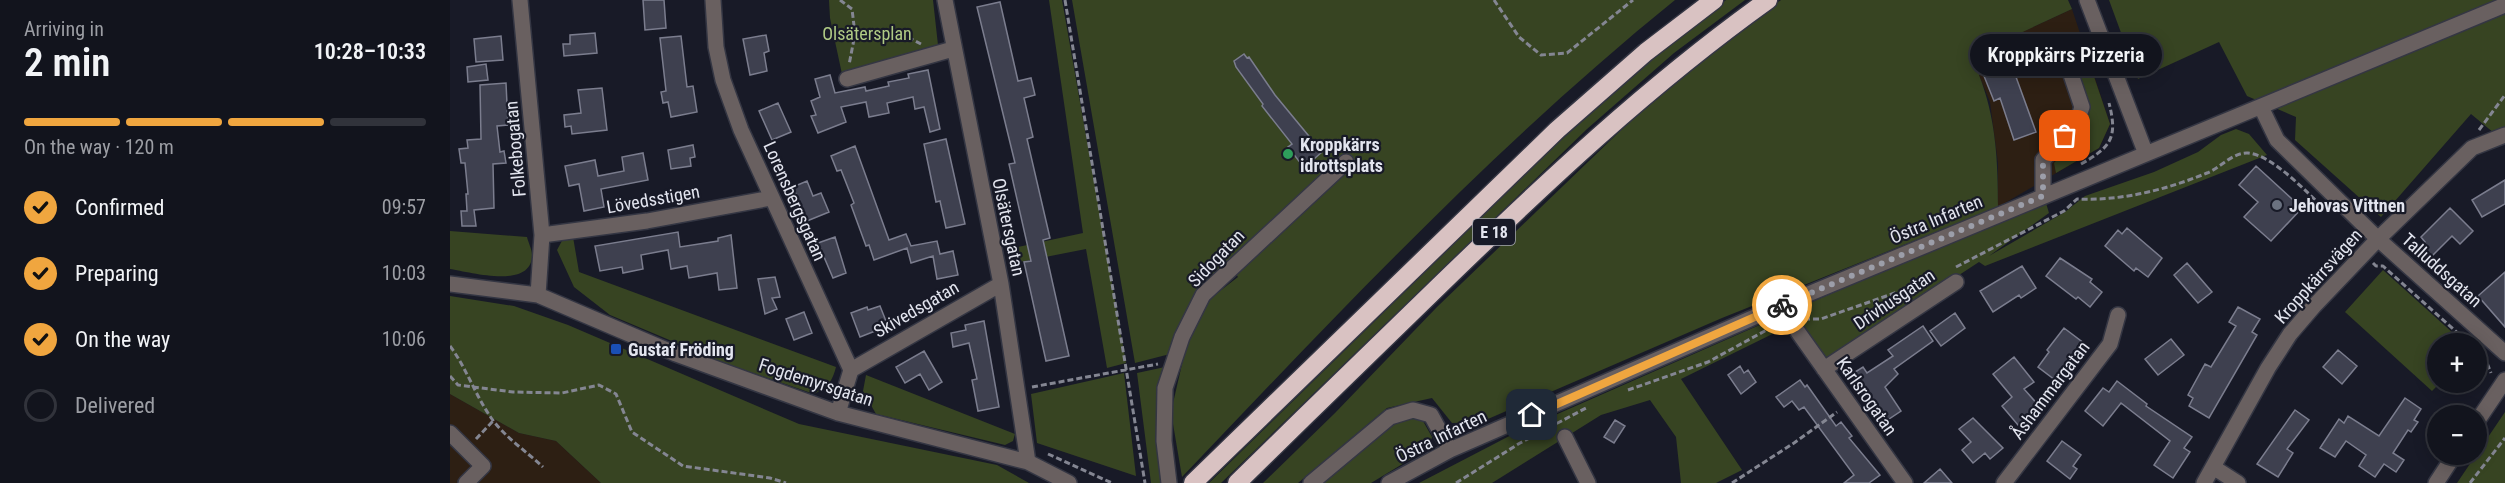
<!DOCTYPE html>
<meta charset="utf-8">
<style>
body{margin:0;font-family:"Roboto Condensed",sans-serif;background:#1b1d26;color:#f1f3f6;height:100vh;display:flex;flex-direction:column;font-size:22px;white-space:nowrap}
*{box-sizing:border-box;margin:0}
p{font-size:20px;color:#9c9ea4}
.icon{flex:none;width:33px;height:33px;fill:none;stroke:currentColor;stroke-width:2;stroke-linecap:round;stroke-linejoin:round}
.map{position:relative;flex:1;overflow:hidden}
.details{display:flex;flex-direction:column;background:#12141d;width:450px}
.details>*{flex:none}
.buttons{position:absolute;left:1977px;top:333px;display:grid;gap:12px}
.buttons a{display:grid;place-items:center;width:60px;height:60px;border-radius:50%;background:#12141d;box-shadow:0 3px 15px #0003,0 0 0 2px #31333b;font-size:30px}
.pin{position:absolute;display:grid;place-items:center;width:51px;height:51px;color:#fff;margin:-26px;border-radius:12px;box-shadow:0 3px 9px #0006}
.courier{position:absolute;display:grid;place-items:center;width:60px;height:60px;margin:-30px;border:4px solid #f0a63f;border-radius:50%;background:#fff;color:#222;box-shadow:0 2px 8px #0007}
.bubble{position:absolute;height:42px;border-radius:21px;background:#12141d;box-shadow:0 3px 15px #0003,0 0 0 2px #31333b;font-size:20px;font-weight:600;line-height:42px;text-align:center}
.headline em{font-style:normal;font-weight:600}
.headline div{display:flex;flex-direction:column-reverse}
.headline{display:flex;align-items:center;justify-content:space-between;height:102px;padding:0 24px}
h1{font-size:39px;font-weight:600;line-height:45px}
.bar{display:grid;grid-template-columns:repeat(4,1fr);gap:9px 6px;align-content:center;height:72px;padding:0 24px}
.bar i{height:8px;border-radius:4px;background:#31333b}
.bar .selected{background:#f0a63f}
.bar p{grid-column:span 4}
ol{padding:0 24px;list-style:none}
li{display:flex;align-items:center;gap:18px;height:66px}
li p{margin-inline-start:auto}
li .icon{padding:6px;border-radius:50%;background:#f0a63f;color:#111;stroke-width:4}
li:last-child{color:#9c9ea4}
li i{width:33px;height:33px;border:3px solid #31333b;border-radius:50%}
main{display:flex;flex:1;min-height:0}
.map>svg:first-child{display:block}
.commercial{fill:#2d1f13}
.green{fill:#374422}
.building{fill:#3e404f;stroke:#7b7d8e;stroke-width:1.5}
.lines{fill:none;stroke-linecap:round;stroke-linejoin:round}
.minor-casing{stroke:#343643;stroke-width:18}
.highway-casing{stroke:#343643;stroke-width:21}
.path{stroke:#848692;stroke-width:3;stroke-dasharray:6 3;stroke-linecap:butt}
.minor{stroke:#696060;stroke-width:15}
.highway{stroke:#d9c2c2;stroke-width:18}
.done{stroke:#9c9ea9;stroke-width:6;stroke-dasharray:0 10.8}
.route{stroke:#f0a63f;stroke-width:8}
.leisure-dot{fill:#2e9e5b;stroke:#181a27;stroke-width:2}
.worship-dot{fill:#6b7280;stroke:#181a27;stroke-width:2}
.transit-dot{fill:#1a4fb4;stroke:#181a27;stroke-width:2}
.labels{text-anchor:middle;dominant-baseline:central;stroke-width:4.5;stroke-linejoin:round;paint-order:stroke}
.shield{fill:#181a27;stroke:#a6a8b3;stroke-width:1.5}
.shield-label{font-size:16px;font-weight:bold;fill:#e3e5ef}
.park-label{font-size:18px;fill:#b0cb85;stroke:#181a27}
.poi-label{font-size:18px;font-weight:bold;fill:#e3e5ef;stroke:#181a27;text-anchor:start}
.street-label{font-size:18px;fill:#e3e5ef;stroke:#181a27}
</style>
<main>
<section class="details">
<div class="headline"><div><h1>2 min</h1><p>Arriving in</p></div><em>10:28–10:33</em></div>
<div class="bar"><i class="selected"></i><i class="selected"></i><i class="selected"></i><i></i><p>On the way · 120 m</p></div>
<ol>
<li><svg class="icon" aria-label="check" viewBox="0 0 24 24"><path d="M5 12l5 5 9-10"/></svg>Confirmed<p>09:57</p></li>
<li><svg class="icon" aria-label="check" viewBox="0 0 24 24"><path d="M5 12l5 5 9-10"/></svg>Preparing<p>10:03</p></li>
<li><svg class="icon" aria-label="check" viewBox="0 0 24 24"><path d="M5 12l5 5 9-10"/></svg>On the way<p>10:06</p></li>
<li><i></i>Delivered</li>
</ol>
</section>
<div class="map">
<svg width="2055" height="483" viewBox="0 0 2055 483">
<rect width="100%" height="100%" fill="#181a27"/>
<path class="commercial" d="M1622,9L1660,124L1649,148L1548,207V163L1540,102L1529,75L1543,68L1535,49Z
M0,394L69,433L106,441L151,483H0Z"/>
<path class="green" d="M379,0H483L488,45L480,50L392,74L380,18Z
M599,0H612L676,363L657,368L636,249L570,262L568,247L633,233Z
M622,0H1225C1047,144 890,311 732,477L721,412L735,351L757,301L788,277L778,262L720,354L685,363Z
M1276,0H1295L1224,53L1137,129L771,483H759L1101,149L1198,63Z
M1331,0H1618L1622,9L1536,49L1543,68L1529,75C1546,118 1548,161 1548,207L1272,318L1031,422L1002,423L982,398L937,408L848,483H813L885,413L987,307L1219,84Z
M1659,0H2055V128L2044,133L2021,114L1931,217L1845,140L1846,117L1797,96L1769,42L1688,79Z
M1636,53L1660,124L1649,148L1606,173L1604,163C1647,117 1640,116 1620,60Z
M1786,129L1799,134L1817,155L1535,266L1529,262L1379,360L1345,323L1231,379L1292,470L1266,483H1231L1226,437L1200,400L1151,415L1042,483H969L1069,431L1396,287L1596,203L1599,213L1539,256L1615,212L1635,196L1704,172L1748,152L1771,135Z
M0,231L77,237C78,242 82,249 82,255C82,290 20,272 0,269Z
M123,237L129,272L386,367C382,382 378,387 364,394L274,363L160,315L124,287L107,250L113,239Z
M1933,270L2014,343L1988,344V382L1990,383L1982,391L1895,312Z
M0,296L64,306L118,325L349,424L547,465L579,483H151L106,441L69,433L0,394Z
M715,367L713,483H701L687,373Z
M674,373L686,476L587,443L581,394Z
M416,375L565,434L563,441L555,445L426,414L413,391Z
M2055,412V483H2007Z
M962,416L973,421L982,437L979,448L921,483H868L937,427Z"/>
<path class="building" d="M193,0H214L216,28L195,30Z
M550,2L568,81L581,78L585,95L574,98L583,137L577,139L600,238L593,240L619,356L596,361L574,262L581,261L559,164L565,163L527,7Z
M145,33L147,53L114,56L113,44H120V35Z
M316,35L319,51L314,53L317,71L300,75L293,39Z
M51,36L53,60L26,62L24,39Z
M231,36L237,87L243,86L247,112L221,117L218,102L213,103L211,92L216,91L210,38Z
M794,54L797,58L799,57L825,95L872,152L857,165H852L838,147L842,144L812,106L813,104L786,67L784,61Z
M36,64L38,80L18,82L17,67Z
M1562,66L1586,132L1564,140L1550,98L1544,101L1534,76Z
M478,70L490,129L480,132L474,107L465,109L463,97L437,103L439,113L419,117L416,102L391,107L396,122L368,133L361,116L366,115L361,101L370,97L365,79L380,75L385,93L415,87L416,91L439,86L438,82L459,78L458,74Z
M56,83L58,125L47,126L50,152L54,151L56,163L43,164L44,208L24,210L26,226H12L11,211H17L16,194H18L15,163H11L9,149L18,148L17,140L31,139L30,85Z
M152,88L157,130L122,134L121,126L115,127L114,115L131,113L128,90Z
M328,103L341,132L322,140L309,111Z
M496,139L515,224L496,228L490,201L486,202L474,144Z
M243,145L245,157L240,158L241,166L221,169L218,150Z
M405,146L439,240L456,234L461,246L487,241L490,254L503,251L508,275L487,279L483,256L461,263L457,248L424,260L419,245L416,246L401,205L404,203L391,170L387,171L381,156Z
M193,153L198,180L151,189L154,207L134,211L129,184L119,186L115,166L145,160L148,176L174,171L172,157Z
M1806,166L1852,208L1821,241L1794,217L1808,202L1789,185Z
M2055,180V204L2032,217L2022,200Z
M357,181L363,196L371,193L379,212L357,221L343,187Z
M2000,208L2023,231L2010,244L2002,236L1979,259L1968,248L1975,242L1971,237Z
M1677,228L1712,258L1698,277L1686,268L1684,271L1655,246L1668,230L1672,234Z
M228,232L230,247L268,241V238L281,235L287,288L269,290L267,273L239,278L237,266L221,269L218,250L191,255L193,269L173,273L172,267L150,271L145,246Z
M385,237L396,273L383,278L368,243Z
M1610,258L1642,279L1640,282L1652,292L1640,307L1628,297L1626,299L1596,276Z
M1737,263L1762,292L1748,303L1724,275Z
M1572,266L1586,288L1571,298L1569,295L1543,312L1530,291Z
M2055,272V327L2028,296Z
M325,277L330,297L322,298L327,309L315,314L308,279Z
M430,306L438,326L410,337L401,313L417,307L418,310Z
M1788,307L1810,319L1802,332L1807,335L1759,418L1739,406L1743,398L1738,395L1755,364L1761,367L1786,326L1779,322Z
M354,312L362,333L344,340L336,319Z
M1505,313L1515,328L1491,346L1480,331Z
M534,321L549,407L528,411L522,380L527,379L519,343L503,347L501,333L516,330L515,325Z
M1473,326L1483,341L1444,369L1448,374L1435,387L1451,411L1433,423L1404,381L1406,379L1402,374L1413,367L1417,373L1443,356L1438,350Z
M1614,328L1635,344L1614,371L1616,373L1609,383L1588,367L1599,352L1597,350Z
M1721,339L1734,355L1708,375L1695,359Z
M1888,350L1907,366L1892,384L1873,367Z
M474,351L492,382L479,390L470,374L455,383L446,367Z
M1564,357L1584,382L1574,389L1590,407L1568,425L1552,406L1562,397L1543,374Z
M1290,366L1294,373L1298,370L1306,382L1291,394L1278,375Z
M1350,380L1355,387L1357,385L1386,426L1391,422L1402,436L1399,438L1430,475L1419,483H1394L1404,475L1354,407L1349,410L1342,401L1334,407L1326,397Z
M1667,381L1697,404L1696,406L1742,437L1734,448L1740,452L1723,478L1704,465L1720,441L1671,403L1653,426L1635,411L1653,388L1659,392Z
M1955,398L1971,409L1964,420L1968,422L1961,432L1958,430L1943,453L1954,460L1946,472L1934,464L1925,477L1909,466L1916,455L1896,441L1885,457L1870,448L1889,419L1894,423L1898,416L1929,436Z
M1845,410L1859,420L1837,449L1843,453L1828,477L1807,464Z
M1523,418L1553,448L1540,459L1535,453L1523,463L1512,450L1521,442L1509,429Z
M1165,420L1175,426L1164,443L1154,437Z
M1612,441L1631,455L1623,466L1627,469L1620,479L1597,461Z
M1490,469L1502,483H1474Z"/>
<g class="lines">
<g class="minor-casing">
<path id="minor" d="M70,0L92,235L88,295
M263,0L266,47L273,80L291,130L401,370L388,413
M495,0L551,284L578,462
M1637,0L1696,154
M397,79L503,49
M1811,107L1827,140L1928,239L2055,353
M1593,196V160L1626,125L1632,107L1614,54L1652,39
M92,235L197,221L321,198
M0,284L88,295L226,354L388,413L578,462L619,483
M1348,332L1455,483
M1374,369L1506,282
M401,370L551,284
M2026,423L2055,380
M0,433L33,466L16,483
M1115,437L1138,483
M1763,467L1788,483
M719,483L714,441L715,388L732,337L753,295L896,162
M861,483L940,417L963,410L981,415L1000,450
M939,483L1000,450L1339,302L2055,5
M1554,483L1660,344L1668,315
M1754,483L1818,368L1840,334L1864,306L1928,239L2022,148L2055,135
M1986,483L2005,454"/>
</g>
<g class="highway-casing">
<path id="highway" d="M743,483L1107,130L1196,52L1264,0
M787,483C854,417 921,352 989,286C1093,185 1199,85 1318,0"/>
</g>
<path class="path" d="M390,0L402,9L405,34L399,65
M615,0L695,483
M1044,0L1069,37L1091,55L1117,53L1183,0
M450,33L471,44
M2029,130L2055,95
M1631,164C1661,147 1668,138 1659,103
M1923,263L1926,266H1933L2020,344
M1506,267L1614,211L1627,199C1671,201 1716,190 1757,173C1770,168 1783,152 1798,153C1823,155 1858,194 1876,210
M1354,319H1371L1479,281
M0,346C17,369 25,395 42,419C55,437 77,452 93,467
M2026,350L2035,358L2041,373
M0,376L8,385L63,392L112,393L149,385L166,394L182,432L233,466L320,478L336,483
M582,387L708,364
M1178,390L1258,362L1322,327
M26,439L43,421
M2026,448L2036,435
M598,454L662,483
M1006,483L1070,443L1136,408
M1282,483L1344,443L1387,412
M2020,483L2055,438"/>
<use href="#minor" class="minor"/>
<use href="#highway" class="highway"/>
</g>
<g class="lines">
<path class="done" d="M1332,305L1593,196V160L1615,136"/>
<path class="route" d="M1082,415L1332,305"/>
</g>
<circle class="leisure-dot" cx="838" cy="154" r="6"/>
<circle class="worship-dot" cx="1827" cy="205" r="6"/>
<rect class="transit-dot" x="160" y="343" width="12" height="12" rx="3"/>
<g class="labels">
<rect class="shield" x="1023" y="219" width="42" height="26" rx="4.5"/>
<g class="shield-label">
<text x="1044" y="232">E 18</text>
</g>
<g class="park-label">
<text x="417" y="33">Olsätersplan</text>
</g>
<g class="poi-label">
<text x="850" y="144">Kroppkärrs<tspan x="850" dy="21">idrottsplats</tspan></text>
<text x="1839" y="205">Jehovas Vittnen</text>
<text x="178" y="349">Gustaf Fröding</text>
</g>
<g class="street-label">
<text transform="translate(65 149) rotate(-95)">Folkebogatan</text>
<text transform="translate(203 199) rotate(-10)">Lövedsstigen</text>
<text transform="translate(345 201) rotate(66)">Lorensbergsgatan</text>
<text transform="translate(1486 219) rotate(-23)">Östra Infarten</text>
<text transform="translate(559 227) rotate(78)">Olsätersgatan</text>
<text transform="translate(766 258) rotate(-46)">Sidogatan</text>
<text transform="translate(1992 270) rotate(42)">Talluddsgatan</text>
<text transform="translate(1868 276) rotate(-48)">Kroppkärrsvägen</text>
<text transform="translate(1444 299) rotate(-34)">Drivhusgatan</text>
<text transform="translate(466 309) rotate(-30)">Skivedsgatan</text>
<text transform="translate(366 382) rotate(18)">Fogdemyrsgatan</text>
<text transform="translate(1600 390) rotate(-53)">Åshammargatan</text>
<text transform="translate(1417 396) rotate(55)">Karlsrogatan</text>
<text transform="translate(991 436) rotate(-26)">Östra Infarten</text>
</g>
</g>
</svg>
<div class="buttons">
<a>+</a>
<a>−</a>
</div>
<div class="pin" style="left:1615px;top:136px;background:#ea580c"><svg class="icon" aria-label="bag" viewBox="0 0 24 24"><path d="M5 8h14l-1 12H6zM9 8a3 3 0 0 1 6 0"/></svg></div>
<div class="pin" style="left:1082px;top:415px;background:#1f2937"><svg class="icon" aria-label="home" viewBox="0 0 24 24"><path d="M3 11l9-7 9 7M6 9v11h12V9"/></svg></div>
<div class="courier" style="left:1332px;top:305px"><svg class="icon" aria-label="bike" viewBox="0 0 24 24"><circle cx="6" cy="16" r="4"/><circle cx="18" cy="16" r="4"/><path d="M6 16l4-8h5l3 8M10 8l3 8H6M13 5h3"/></svg></div>
<div class="bubble" style="left:1520px;top:34px;width:192px">Kroppkärrs Pizzeria</div>
</div>
</main>
